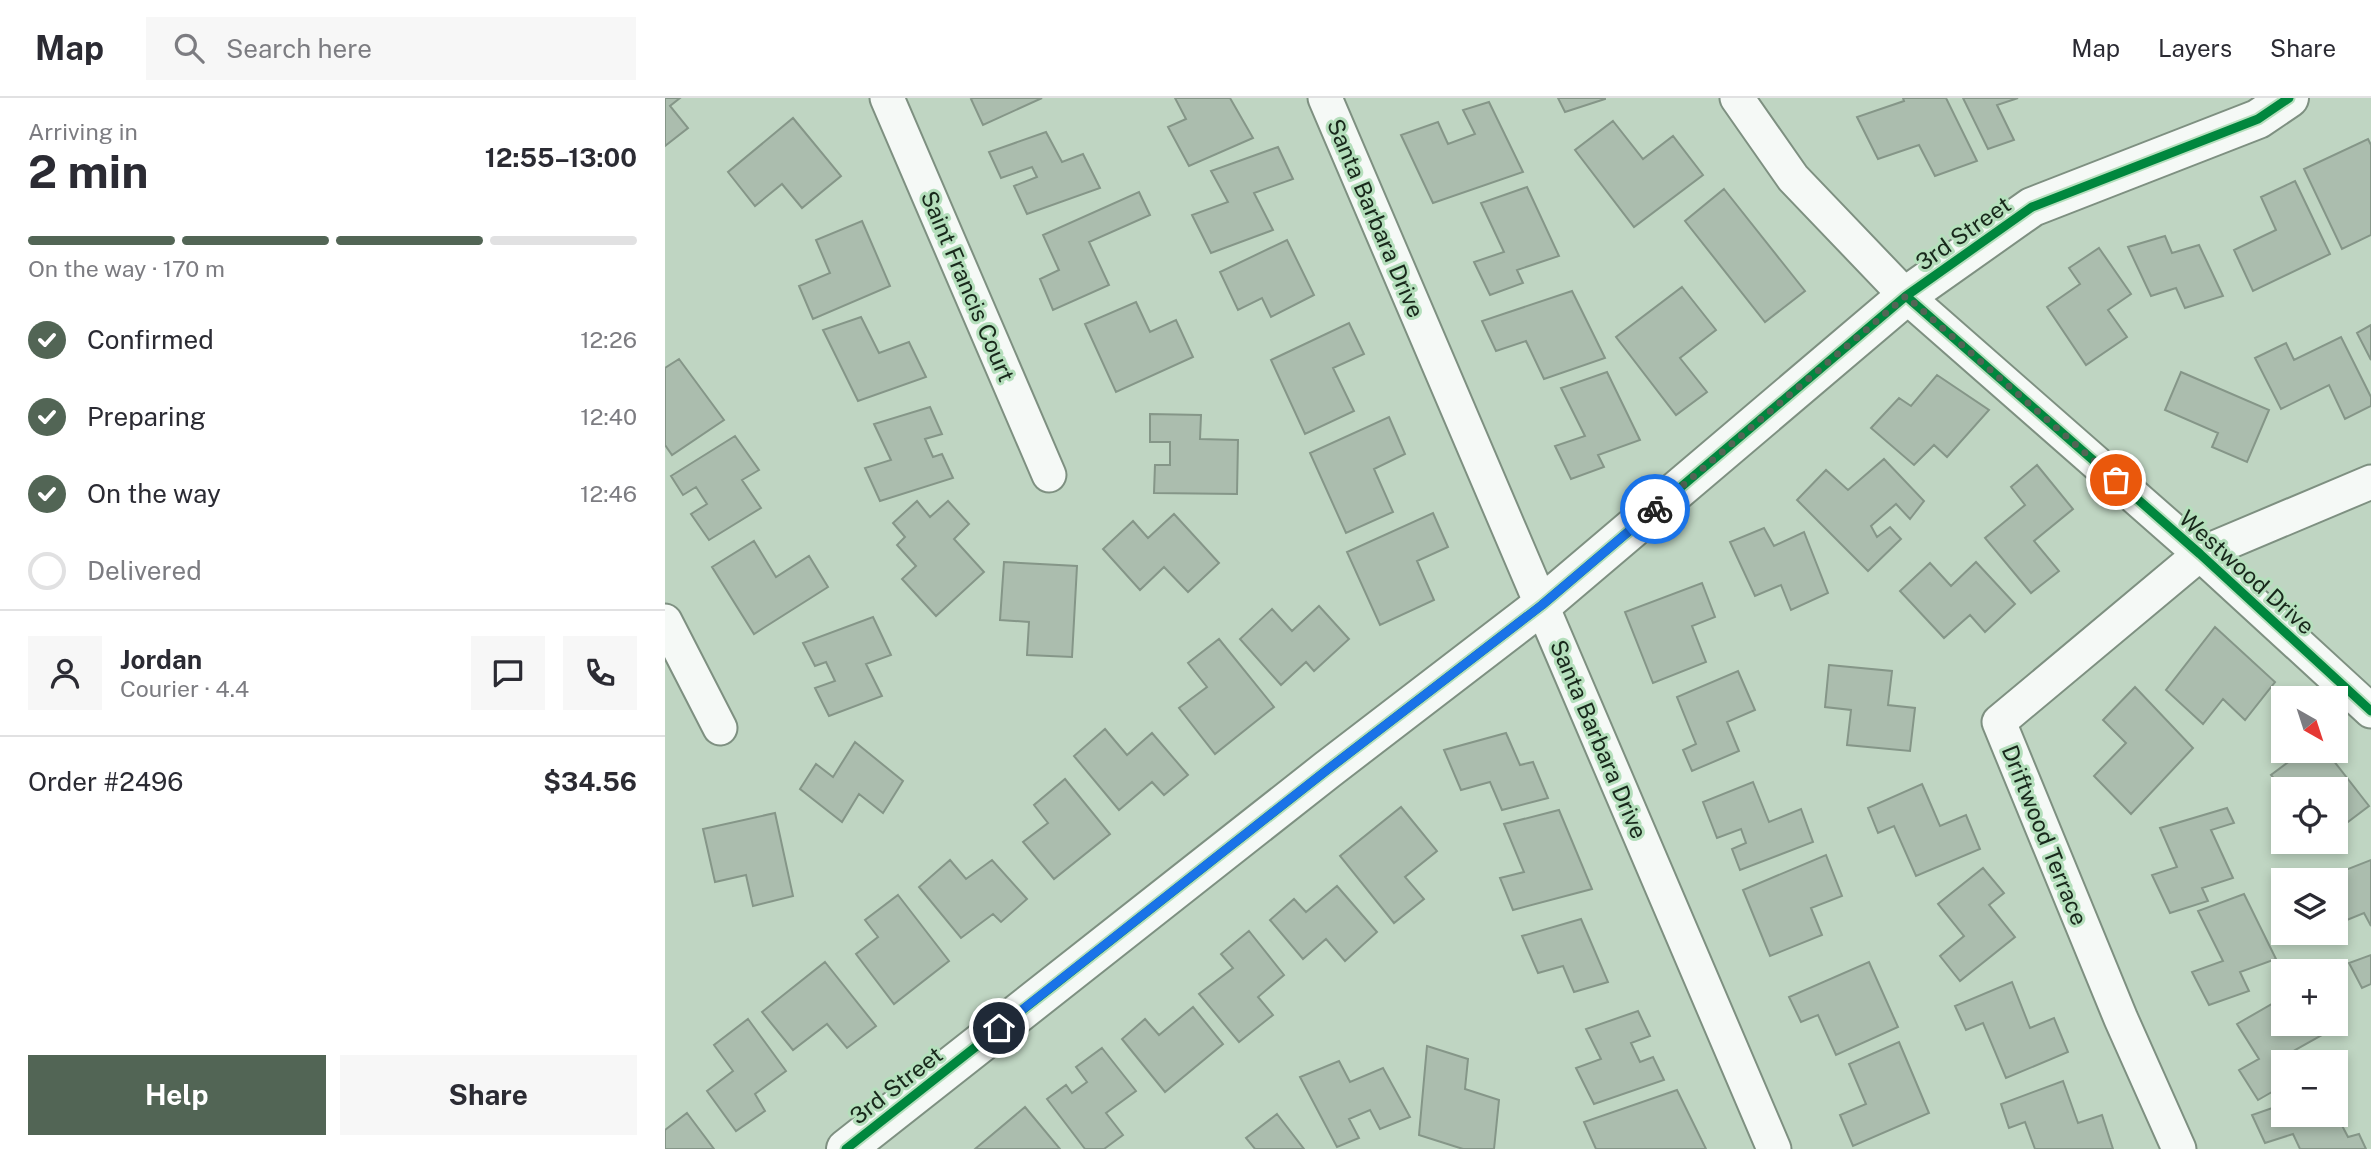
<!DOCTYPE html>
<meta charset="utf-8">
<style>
body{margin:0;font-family:"Public Sans",sans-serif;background:#f7f7f7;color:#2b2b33;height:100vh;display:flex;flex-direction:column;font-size:26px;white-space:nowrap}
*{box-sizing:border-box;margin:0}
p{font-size:23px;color:#7c7c81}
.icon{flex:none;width:38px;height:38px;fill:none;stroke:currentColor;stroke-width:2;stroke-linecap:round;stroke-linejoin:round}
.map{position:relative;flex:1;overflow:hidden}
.details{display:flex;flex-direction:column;background:#fff;width:665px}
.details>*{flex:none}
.needle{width:46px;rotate:141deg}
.controls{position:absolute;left:1606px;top:588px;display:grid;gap:14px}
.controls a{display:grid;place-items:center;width:77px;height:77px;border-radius:0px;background:#fff;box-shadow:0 4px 10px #0003;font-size:35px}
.pin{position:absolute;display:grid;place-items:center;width:60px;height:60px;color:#fff;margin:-30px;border:4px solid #fff;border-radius:50%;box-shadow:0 2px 7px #0007}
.courier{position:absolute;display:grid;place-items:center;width:70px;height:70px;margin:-35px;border:5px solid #1a73e8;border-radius:50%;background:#fff;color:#222;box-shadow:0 2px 9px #0007}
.overview em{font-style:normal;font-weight:700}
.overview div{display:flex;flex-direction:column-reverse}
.overview{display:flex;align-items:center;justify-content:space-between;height:119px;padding:0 28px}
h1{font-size:46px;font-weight:700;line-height:52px}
.bar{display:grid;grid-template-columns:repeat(4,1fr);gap:10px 7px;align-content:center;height:84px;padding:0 28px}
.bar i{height:9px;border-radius:5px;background:#e1e1e2}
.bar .current{background:#526555}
.bar p{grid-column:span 4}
.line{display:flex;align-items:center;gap:18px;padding:0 28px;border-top:2px solid #e1e1e2}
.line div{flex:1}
.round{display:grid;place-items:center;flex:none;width:74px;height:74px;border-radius:0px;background:#f7f7f7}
ol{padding:0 28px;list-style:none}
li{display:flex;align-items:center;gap:21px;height:77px}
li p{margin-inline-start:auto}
li .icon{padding:7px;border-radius:50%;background:#526555;color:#fff;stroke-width:4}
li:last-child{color:#7c7c81}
li i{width:38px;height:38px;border:4px solid #e1e1e2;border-radius:50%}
.cta{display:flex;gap:14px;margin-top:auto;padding:14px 28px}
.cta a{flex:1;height:80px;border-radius:0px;background:#526555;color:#fff;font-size:28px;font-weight:700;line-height:80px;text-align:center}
.cta a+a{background:#f7f7f7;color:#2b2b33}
header{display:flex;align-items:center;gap:42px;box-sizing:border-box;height:98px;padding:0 35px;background:#fff;border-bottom:2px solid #e1e1e2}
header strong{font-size:33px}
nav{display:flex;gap:38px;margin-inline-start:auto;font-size:24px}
.search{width:490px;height:63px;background:#f7f7f7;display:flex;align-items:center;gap:18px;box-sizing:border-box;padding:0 24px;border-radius:0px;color:#7c7c81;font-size:26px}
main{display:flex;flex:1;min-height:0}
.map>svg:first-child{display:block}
.building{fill:#abbdae;stroke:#859688;stroke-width:2}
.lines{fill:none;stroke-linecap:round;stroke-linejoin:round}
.minor-casing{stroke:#7e9081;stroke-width:37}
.tertiary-casing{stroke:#7e9081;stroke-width:42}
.minor{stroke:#f5f9f6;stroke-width:33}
.tertiary{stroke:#f5f9f6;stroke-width:38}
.cycleway-casing{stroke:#b5dfbc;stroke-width:13}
.cycleway{stroke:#00873e;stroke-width:9}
.done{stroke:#526555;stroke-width:7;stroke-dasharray:0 12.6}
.route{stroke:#1a73e8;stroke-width:9}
.labels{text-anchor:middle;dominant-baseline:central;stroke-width:6;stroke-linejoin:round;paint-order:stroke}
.street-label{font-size:23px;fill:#18281b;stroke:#b5dfbc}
</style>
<header>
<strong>Map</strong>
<div class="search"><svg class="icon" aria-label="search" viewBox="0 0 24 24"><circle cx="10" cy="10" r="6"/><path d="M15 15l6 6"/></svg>Search here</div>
<nav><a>Map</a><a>Layers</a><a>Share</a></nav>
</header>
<main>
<section class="details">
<div class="overview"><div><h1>2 min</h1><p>Arriving in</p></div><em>12:55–13:00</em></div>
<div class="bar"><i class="current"></i><i class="current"></i><i class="current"></i><i></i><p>On the way · 170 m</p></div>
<ol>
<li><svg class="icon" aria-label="check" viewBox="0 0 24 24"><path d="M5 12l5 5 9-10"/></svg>Confirmed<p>12:26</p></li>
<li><svg class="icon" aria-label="check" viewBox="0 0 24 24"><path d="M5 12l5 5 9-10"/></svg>Preparing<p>12:40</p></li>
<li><svg class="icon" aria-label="check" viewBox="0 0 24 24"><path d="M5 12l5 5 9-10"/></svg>On the way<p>12:46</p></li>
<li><i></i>Delivered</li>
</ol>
<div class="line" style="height:126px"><a class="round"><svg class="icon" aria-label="person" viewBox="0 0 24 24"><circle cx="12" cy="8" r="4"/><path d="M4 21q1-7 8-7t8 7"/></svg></a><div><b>Jordan</b><p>Courier · 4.4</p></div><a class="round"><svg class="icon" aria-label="chat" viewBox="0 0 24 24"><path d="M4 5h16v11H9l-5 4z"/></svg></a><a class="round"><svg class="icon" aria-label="phone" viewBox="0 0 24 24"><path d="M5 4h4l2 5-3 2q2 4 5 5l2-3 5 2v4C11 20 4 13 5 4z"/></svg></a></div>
<div class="line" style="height:91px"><div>Order #2496</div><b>$34.56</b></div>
<div class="cta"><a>Help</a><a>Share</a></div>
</section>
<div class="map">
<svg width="1706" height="1051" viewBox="0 0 1706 1051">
<rect width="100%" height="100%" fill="#bfd5c2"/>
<path class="building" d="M0,0H15L5,8L23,30L0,48Z
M308,0H377L318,27L306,1Z
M510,0H565L588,40L524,68L503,29L521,21Z
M893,0H940V1L900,14Z
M1238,0H1281L1312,63L1270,78L1254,47L1213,61L1192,19L1239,3Z
M1298,0H1353L1332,7L1349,42L1323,51Z
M824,4L858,74L768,105L736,37L773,24L783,46L810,36L798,12Z
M128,20L176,78L137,110L117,86L90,108L63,74Z
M948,23L978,61L1008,38L1038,77L969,129L910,52Z
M381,34L397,64L418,56L435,90L362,116L349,88L372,79L367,69L336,80L324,54Z
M1703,41L1706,47V137L1677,151L1639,71Z
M613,49L628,81L589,95L608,132L546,155L527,117L563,104L546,73Z
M1630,83L1665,156L1588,193L1569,152L1611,132L1596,99Z
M862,89L894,158L852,172L858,185L825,197L809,164L839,154L816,105Z
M1059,91L1140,193L1100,224L1020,123Z
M474,94L485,117L424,144L444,187L388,212L375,181L394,172L378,137Z
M197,123L225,188L148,221L134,188L165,175L151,142Z
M1500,138L1507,155L1534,147L1558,198L1520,210L1511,190L1486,198L1463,149Z
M622,142L649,197L606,219L597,200L573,212L555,174Z
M1434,150L1466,196L1443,212L1462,239L1421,267L1382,209L1415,186L1404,170Z
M1017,189L1051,232L1015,260L1042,294L1011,317L951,239Z
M907,193L940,260L879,281L861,243L831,253L817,223Z
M471,204L485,234L511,222L528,259L451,294L420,226Z
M196,219L214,255L244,244L261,279L193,303L158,232Z
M684,225L699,256L668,270L689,313L640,336L606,262Z
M1706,227V262L1692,235Z
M1676,239L1706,299V308L1680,321L1664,287L1616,311L1590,260L1621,245L1629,262Z
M14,261L59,322L7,357L0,347V270Z
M942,274L975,342L933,357L939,369L906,381L890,348L920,338L896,290Z
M1516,274L1604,312L1582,364L1547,349L1553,335L1500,312Z
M1272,277L1324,312L1282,359L1269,347L1249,367L1206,330L1234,300L1246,308Z
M265,309L277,336L260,341L268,359L277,356L288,380L215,403L200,370L226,362L209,326Z
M485,316L536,317L535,341L573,342L572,396L489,395L490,367H505V344H485Z
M724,319L740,356L709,371L728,414L681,435L645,355Z
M70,338L94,372L77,382L96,410L44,442L26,416L42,406L31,389L18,397L6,378Z
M1219,361L1259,403L1245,421L1231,406L1206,428L1212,439L1225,429L1236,441L1203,473L1132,402L1161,372L1183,392Z
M1372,367L1408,411L1369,443L1394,473L1366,495L1320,440L1360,407L1346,389Z
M252,403L265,419L283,403L304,426L289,441L319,474L271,518L237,481L251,468L232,447L240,439L228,425Z
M768,415L783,449L752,463L769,502L715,527L682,454Z
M509,416L554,465L523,494L499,469L475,492L438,451L468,423L483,440Z
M1099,430L1109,448L1139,434L1163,495L1126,512L1116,487L1090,498L1065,444Z
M89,443L111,479L144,458L163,489L89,536L47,469Z
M339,464L412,468L407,559L362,557L364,524L335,522Z
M1311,464L1350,506L1320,534L1305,517L1279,540L1235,493L1265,465L1286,488Z
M1037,485L1050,519L1027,528L1041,564L988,585L960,514Z
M654,508L684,541L649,573L641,564L616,587L575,541L607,511L627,533Z
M208,519L226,557L201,566L217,598L164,618L150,590L170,583L161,564L150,568L138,545Z
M1550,529L1610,584L1580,622L1558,601L1538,626L1501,592Z
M554,541L609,609L550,656L514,610L542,589L523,565Z
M1164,567L1227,573L1223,607L1250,610L1245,653L1182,647L1186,612L1160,609Z
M1073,573L1090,612L1062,624L1074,653L1027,673L1018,652L1031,646L1012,599Z
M1470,589L1528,650L1466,716L1429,678L1461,645L1438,622Z
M440,631L462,657L487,635L523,677L499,697L487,684L454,712L409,658Z
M841,635L855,667L868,664L883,700L837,712L825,684L796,692L779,652Z
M190,644L238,683L218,715L194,696L177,724L135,691L151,666L168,679Z
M1638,653H1661L1704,708L1671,733V691H1619V693L1606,677Z
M400,681L445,736L389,781L358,744L383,725L369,707Z
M1088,684L1104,724L1136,711L1148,744L1075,772L1067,751L1081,745L1076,731L1052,740L1038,704Z
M1257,686L1275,728L1301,717L1315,751L1251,778L1229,728L1213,735L1203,710Z
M736,709L772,753L740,779L759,801L729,825L675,758Z
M1562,710L1569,725L1546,732L1568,780L1537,790L1543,803L1505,815L1487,777L1512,769L1495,730Z
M894,712L927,791L848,812L835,780L859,774L839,726Z
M110,715L128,798L88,808L81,777L50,784L38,731Z
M1161,757L1177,798L1146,810L1157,837L1105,858L1078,792Z
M285,762L301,781L327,762L362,801L336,824L328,816L296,840L254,789Z
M1706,762V828L1699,815L1672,826L1671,782H1655Z
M1318,770L1339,795L1324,807L1350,839L1295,883L1275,858L1299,838L1273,806Z
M672,788L712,834L680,863L661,841L638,861L605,822L629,801L641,814Z
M1579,796L1611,861L1575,874L1584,893L1544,907L1527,874L1558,863L1533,813Z
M233,797L284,863L229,906L191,856L213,839L200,822Z
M916,821L943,884L909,894L898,868L873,875L857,838Z
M584,833L619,877L593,899L608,917L574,944L534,896L568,870L556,856Z
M1706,857V886L1697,890L1684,865Z
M160,864L211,928L182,950L162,926L128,952L97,914Z
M1204,864L1233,929L1171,957L1153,917L1136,924L1124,899Z
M1347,884L1365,930L1389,920L1403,954L1341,980L1318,925L1301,932L1290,908Z
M1619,899V926H1653L1659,936L1630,952L1638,964H1619V987L1593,1002L1574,972L1594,961L1572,926Z
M528,909L558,946L500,994L457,941L480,921L494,937Z
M973,913L985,938L966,945L975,964L988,959L999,982L929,1006L911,970L936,961L921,931Z
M83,921L121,973L90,996L100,1013L71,1033L42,993L68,973L49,947Z
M1234,944L1264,1015L1188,1048L1175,1017L1201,1006L1184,966Z
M762,948L803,961L800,991L834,1002L829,1051H798L754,1037Z
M437,950L471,993L441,1015L458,1037L439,1051H420L382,1001L401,987L407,995L422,984L411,969Z
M674,963L685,984L718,970L745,1019L715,1031L705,1012L684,1021L694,1040L672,1049L635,979Z
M1398,983L1413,1025L1437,1017L1448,1051H1370L1360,1024L1344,1030L1336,1006Z
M1012,992L1041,1051H931L919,1024Z
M1619,1006V1017L1671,1016L1683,1039L1694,1036L1701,1051H1635L1628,1036L1600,1045L1587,1017Z
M360,1009L395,1051H310Z
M22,1015L49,1051H0V1032Z
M612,1016L639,1051H590L581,1040Z"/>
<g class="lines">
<g class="minor-casing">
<path id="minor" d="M222,0L384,377
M660,0L1109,1051
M1072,0L1128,80L1241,198L1535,456L1706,613
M0,523L55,630
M1514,1051L1456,921L1334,624L1535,456L1706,384"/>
</g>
<g class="tertiary-casing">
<path id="tertiary" d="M181,1051L662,672L877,507L1241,198L1367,109L1593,21L1624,0"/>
</g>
<use href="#minor" class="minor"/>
<use href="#tertiary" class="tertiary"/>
<g class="cycleway-casing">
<path id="cycleway" d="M1241,198L1535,456L1706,613
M181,1051L662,672L877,507L1241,198L1367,109L1593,21L1624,0"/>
</g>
<use href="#cycleway" class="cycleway"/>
</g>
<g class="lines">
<path class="done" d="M990,411L1241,198L1451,382"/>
<path class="route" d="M334,930L662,672L877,507L990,411"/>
</g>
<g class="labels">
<g class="street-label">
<text transform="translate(711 120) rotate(67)">Santa Barbara Drive</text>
<text transform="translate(1298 135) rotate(-35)">3rd Street</text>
<text transform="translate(303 188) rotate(67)">Saint Francis Court</text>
<text transform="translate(1582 474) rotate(42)">Westwood Drive</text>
<text transform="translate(934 641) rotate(67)">Santa Barbara Drive</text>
<text transform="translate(1380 737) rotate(68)">Driftwood Terrace</text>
<text transform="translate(231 987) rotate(-38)">3rd Street</text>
</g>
</g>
</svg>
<div class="controls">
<a><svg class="needle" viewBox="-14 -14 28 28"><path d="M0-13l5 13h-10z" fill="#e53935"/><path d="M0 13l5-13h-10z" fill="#7c7c81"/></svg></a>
<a><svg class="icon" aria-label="locate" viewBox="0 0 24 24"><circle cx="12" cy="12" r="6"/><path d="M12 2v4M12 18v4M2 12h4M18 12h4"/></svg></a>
<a><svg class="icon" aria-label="layers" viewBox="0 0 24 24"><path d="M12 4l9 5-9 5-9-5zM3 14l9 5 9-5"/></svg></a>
<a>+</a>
<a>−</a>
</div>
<div class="pin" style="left:1451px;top:382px;background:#ea580c"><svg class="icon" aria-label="bag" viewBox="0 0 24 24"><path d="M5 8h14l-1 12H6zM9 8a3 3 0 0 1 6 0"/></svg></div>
<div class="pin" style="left:334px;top:930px;background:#1f2937"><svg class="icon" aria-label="home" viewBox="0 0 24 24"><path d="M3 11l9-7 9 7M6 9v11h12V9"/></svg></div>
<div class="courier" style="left:990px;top:411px"><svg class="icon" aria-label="bike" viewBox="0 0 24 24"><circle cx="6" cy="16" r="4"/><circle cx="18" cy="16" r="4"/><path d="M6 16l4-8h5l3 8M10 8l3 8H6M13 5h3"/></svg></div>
</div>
</main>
